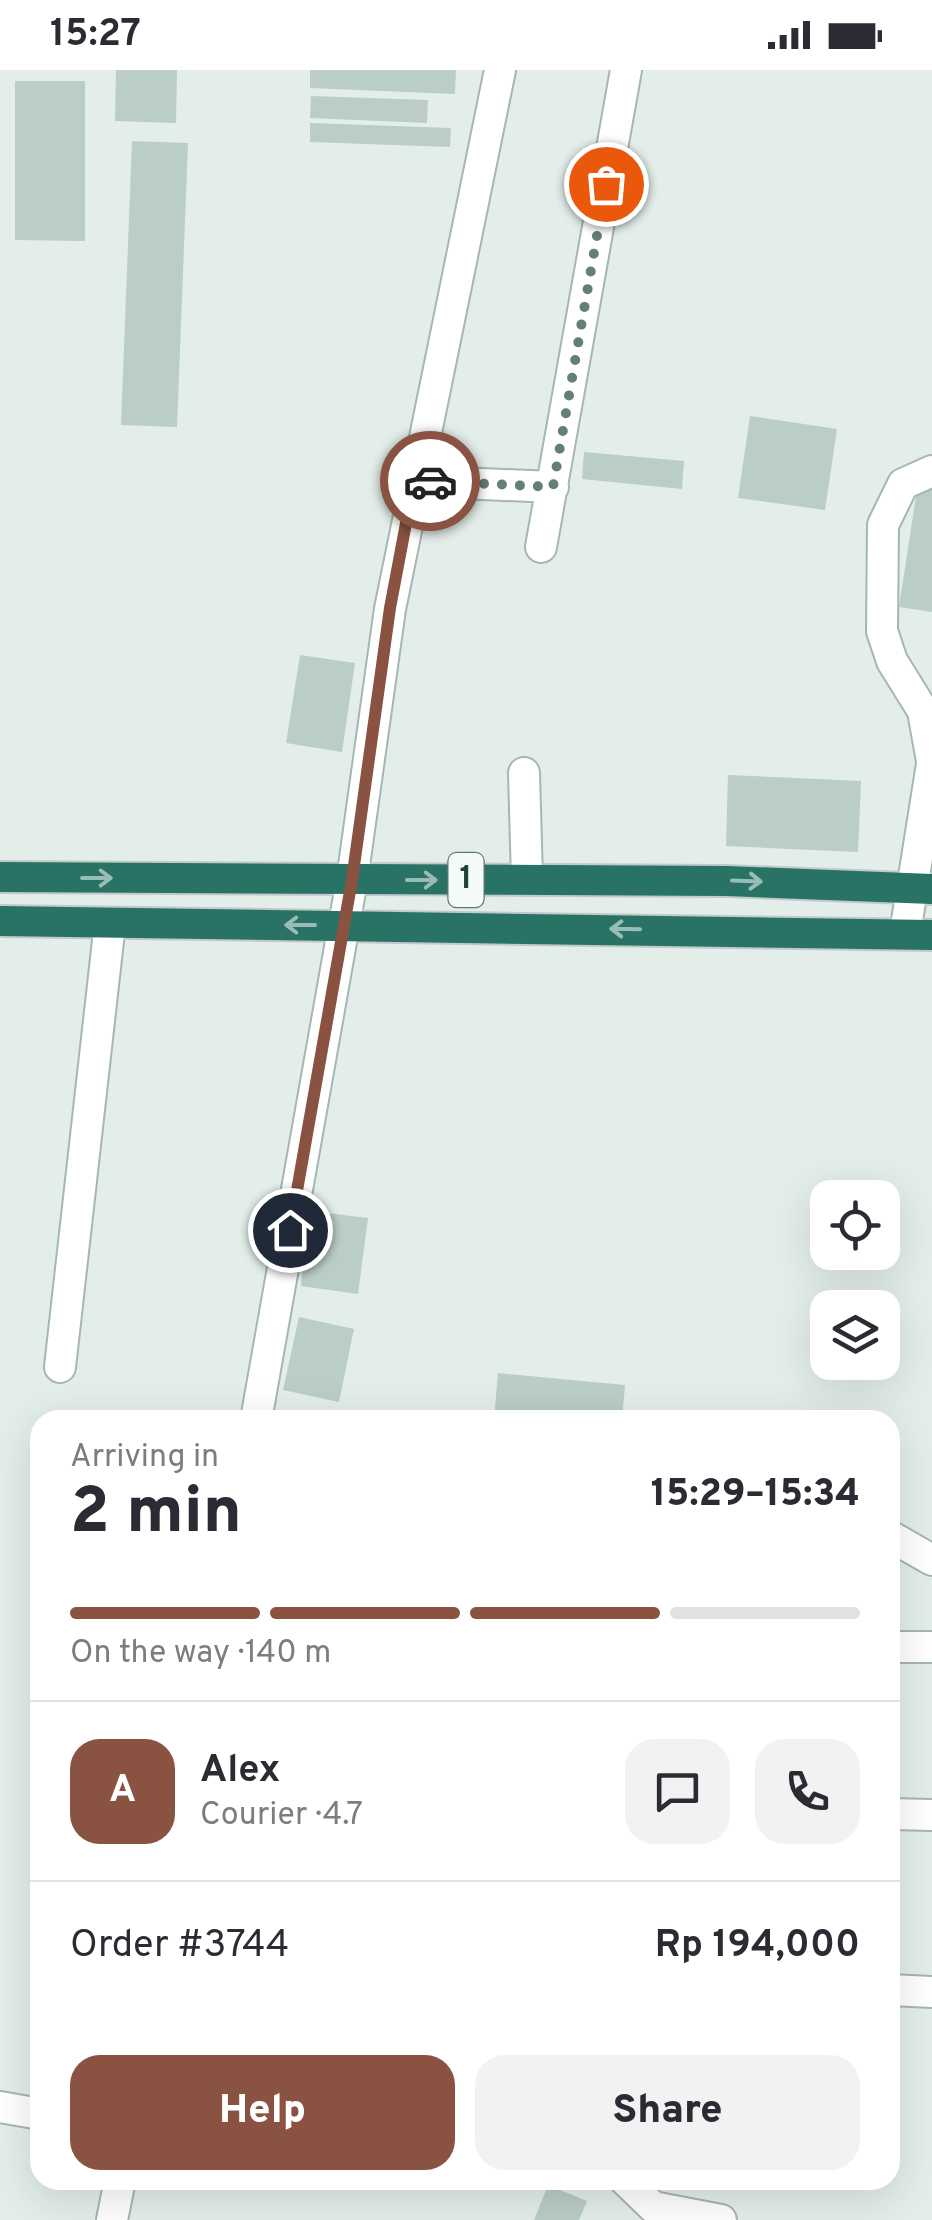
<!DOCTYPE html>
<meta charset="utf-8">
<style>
body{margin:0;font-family:Overpass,sans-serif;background:#f2f2f3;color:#2b2b33;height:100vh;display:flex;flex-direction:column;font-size:38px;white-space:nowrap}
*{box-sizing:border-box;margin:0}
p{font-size:32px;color:#7c7c81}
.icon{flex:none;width:55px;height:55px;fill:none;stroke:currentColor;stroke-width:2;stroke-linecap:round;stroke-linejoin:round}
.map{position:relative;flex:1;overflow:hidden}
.side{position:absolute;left:30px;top:1340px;width:870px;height:780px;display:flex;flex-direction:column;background:#fff;border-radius:30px;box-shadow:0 10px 40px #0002}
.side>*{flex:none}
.buttons{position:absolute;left:810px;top:1110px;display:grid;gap:20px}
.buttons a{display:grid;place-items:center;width:90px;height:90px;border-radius:20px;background:#fff;box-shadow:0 10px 40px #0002;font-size:50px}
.pin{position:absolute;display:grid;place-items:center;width:85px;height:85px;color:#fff;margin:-42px;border:5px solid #fff;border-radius:50%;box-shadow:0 2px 10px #0007}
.courier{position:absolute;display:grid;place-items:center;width:100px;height:100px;margin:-50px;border:8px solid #8a5240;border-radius:50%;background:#fff;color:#222;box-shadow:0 2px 12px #0007}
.summary em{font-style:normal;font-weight:800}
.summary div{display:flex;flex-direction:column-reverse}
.summary{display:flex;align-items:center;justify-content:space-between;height:170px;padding:0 40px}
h1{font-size:65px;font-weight:800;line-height:75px}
.bar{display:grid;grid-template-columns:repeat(4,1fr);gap:15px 10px;align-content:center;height:120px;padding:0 40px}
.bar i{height:12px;border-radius:8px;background:#e1e1e2}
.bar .on{background:#8a5240}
.bar p{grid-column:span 4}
.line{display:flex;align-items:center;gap:25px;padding:0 40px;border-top:2px solid #e1e1e2}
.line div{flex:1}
.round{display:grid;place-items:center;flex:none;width:105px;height:105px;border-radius:30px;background:#f2f2f3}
.primary-button{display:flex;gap:20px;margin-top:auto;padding:20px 40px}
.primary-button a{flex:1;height:115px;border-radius:30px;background:#8a5240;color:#fff;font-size:40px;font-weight:800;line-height:115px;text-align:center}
.primary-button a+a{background:#f2f2f3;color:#2b2b33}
.status{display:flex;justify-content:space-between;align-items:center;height:70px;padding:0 50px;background:#fff;direction:ltr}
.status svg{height:28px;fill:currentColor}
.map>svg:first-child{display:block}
.building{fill:#bacdc6}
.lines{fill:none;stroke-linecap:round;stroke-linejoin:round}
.minor-casing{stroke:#a5b7b2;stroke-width:34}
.highway-casing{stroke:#c1cac8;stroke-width:34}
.minor{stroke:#fff;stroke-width:30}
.highway{stroke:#287266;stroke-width:30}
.oneway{stroke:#98bdb6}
.done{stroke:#647e78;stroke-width:10;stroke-dasharray:0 18}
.route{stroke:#8a5240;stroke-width:12}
.labels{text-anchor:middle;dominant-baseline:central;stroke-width:8;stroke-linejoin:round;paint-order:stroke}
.shield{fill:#f4faf7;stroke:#607973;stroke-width:2.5}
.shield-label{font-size:32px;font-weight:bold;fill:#20423a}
</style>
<div class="status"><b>15:27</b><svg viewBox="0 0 49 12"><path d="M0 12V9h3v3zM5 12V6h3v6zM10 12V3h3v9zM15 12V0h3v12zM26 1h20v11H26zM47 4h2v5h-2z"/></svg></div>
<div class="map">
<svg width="932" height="2150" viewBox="0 0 932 2150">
<rect width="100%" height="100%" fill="#e3eeea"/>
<path class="building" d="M116,0H177L176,53L115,51Z
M310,0H456L455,24L310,18Z
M15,11H85V171L15,170Z
M311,26L428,30L427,53L310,48Z
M310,53L451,58L450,77L310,72Z
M132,71L188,73L177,357L121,355Z
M750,346L837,359L825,440L738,428Z
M584,382L684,391L682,419L582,409Z
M918,413L932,415V542L899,537Z
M300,585L355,593L342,682L286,673Z
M728,705L861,711L858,782L726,776Z
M310,1141L368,1148L358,1224L301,1216Z
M299,1247L354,1259L339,1332L283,1320Z
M498,1303L625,1315L622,1350H494Z
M548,2115L587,2131L579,2150H534Z"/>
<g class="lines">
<g class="minor-casing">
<path id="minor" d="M932,401L903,414L883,455L882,561L892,591L923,641L932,691
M413,411L553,417
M541,477L626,0
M524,703L527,810
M905,863L932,694
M60,1297L110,853
M256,1350L352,810L390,539L500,0
M890,1466L932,1490
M890,1577H932
M890,1744L932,1745
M890,1920L932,1922
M0,2037L40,2044
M625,2110L653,2137L721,2150
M112,2150L120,2110"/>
</g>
<g class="highway-casing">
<path id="highway" d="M0,807L727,811L932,819
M0,851L932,865"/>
</g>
<use href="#minor" class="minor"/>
<use href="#highway" class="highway"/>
</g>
<defs><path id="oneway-shaft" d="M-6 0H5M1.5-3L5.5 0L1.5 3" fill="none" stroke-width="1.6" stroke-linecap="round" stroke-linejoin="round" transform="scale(2.5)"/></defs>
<g class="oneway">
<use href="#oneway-shaft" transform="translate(97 808)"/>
<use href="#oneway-shaft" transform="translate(422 810)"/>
<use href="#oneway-shaft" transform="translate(747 811) rotate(2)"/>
<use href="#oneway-shaft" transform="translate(300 855) rotate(-180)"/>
<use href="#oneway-shaft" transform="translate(625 859) rotate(-179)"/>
</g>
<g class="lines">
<path class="done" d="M430,411L553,417L606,114"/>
<path class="route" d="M290,1160L352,810L390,538L414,411H430"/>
</g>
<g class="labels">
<rect class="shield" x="448.5" y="783" width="35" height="54" rx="8"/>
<g class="shield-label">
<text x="466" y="810">1</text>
</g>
</g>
</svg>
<div class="buttons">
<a><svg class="icon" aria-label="locate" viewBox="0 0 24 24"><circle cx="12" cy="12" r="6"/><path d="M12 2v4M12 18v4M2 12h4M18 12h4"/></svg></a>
<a><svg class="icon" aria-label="layers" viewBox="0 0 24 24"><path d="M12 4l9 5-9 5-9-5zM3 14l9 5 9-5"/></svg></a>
</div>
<div class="pin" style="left:606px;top:114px;background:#ea580c"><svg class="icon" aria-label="bag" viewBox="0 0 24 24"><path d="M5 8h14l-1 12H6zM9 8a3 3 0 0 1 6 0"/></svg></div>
<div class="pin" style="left:290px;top:1160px;background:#1f2937"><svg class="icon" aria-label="home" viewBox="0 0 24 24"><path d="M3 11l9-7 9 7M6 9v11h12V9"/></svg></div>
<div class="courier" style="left:430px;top:411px"><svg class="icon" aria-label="car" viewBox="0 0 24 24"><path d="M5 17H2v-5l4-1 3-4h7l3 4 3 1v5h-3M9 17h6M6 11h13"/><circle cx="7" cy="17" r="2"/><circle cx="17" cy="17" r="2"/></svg></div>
<section class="side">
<div class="summary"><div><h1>2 min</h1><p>Arriving in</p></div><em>15:29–15:34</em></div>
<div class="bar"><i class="on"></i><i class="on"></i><i class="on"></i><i></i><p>On the way · 140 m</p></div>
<div class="line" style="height:180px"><b class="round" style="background:#8a5240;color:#fff">A</b><div><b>Alex</b><p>Courier · 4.7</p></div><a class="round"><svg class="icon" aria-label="chat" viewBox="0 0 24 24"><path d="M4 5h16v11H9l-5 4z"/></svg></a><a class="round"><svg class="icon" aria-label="phone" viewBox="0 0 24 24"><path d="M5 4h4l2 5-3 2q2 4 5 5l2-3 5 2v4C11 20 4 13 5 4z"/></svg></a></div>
<div class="line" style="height:130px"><div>Order #3744</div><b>Rp 194,000</b></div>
<div class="primary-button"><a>Help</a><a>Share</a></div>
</section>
</div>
